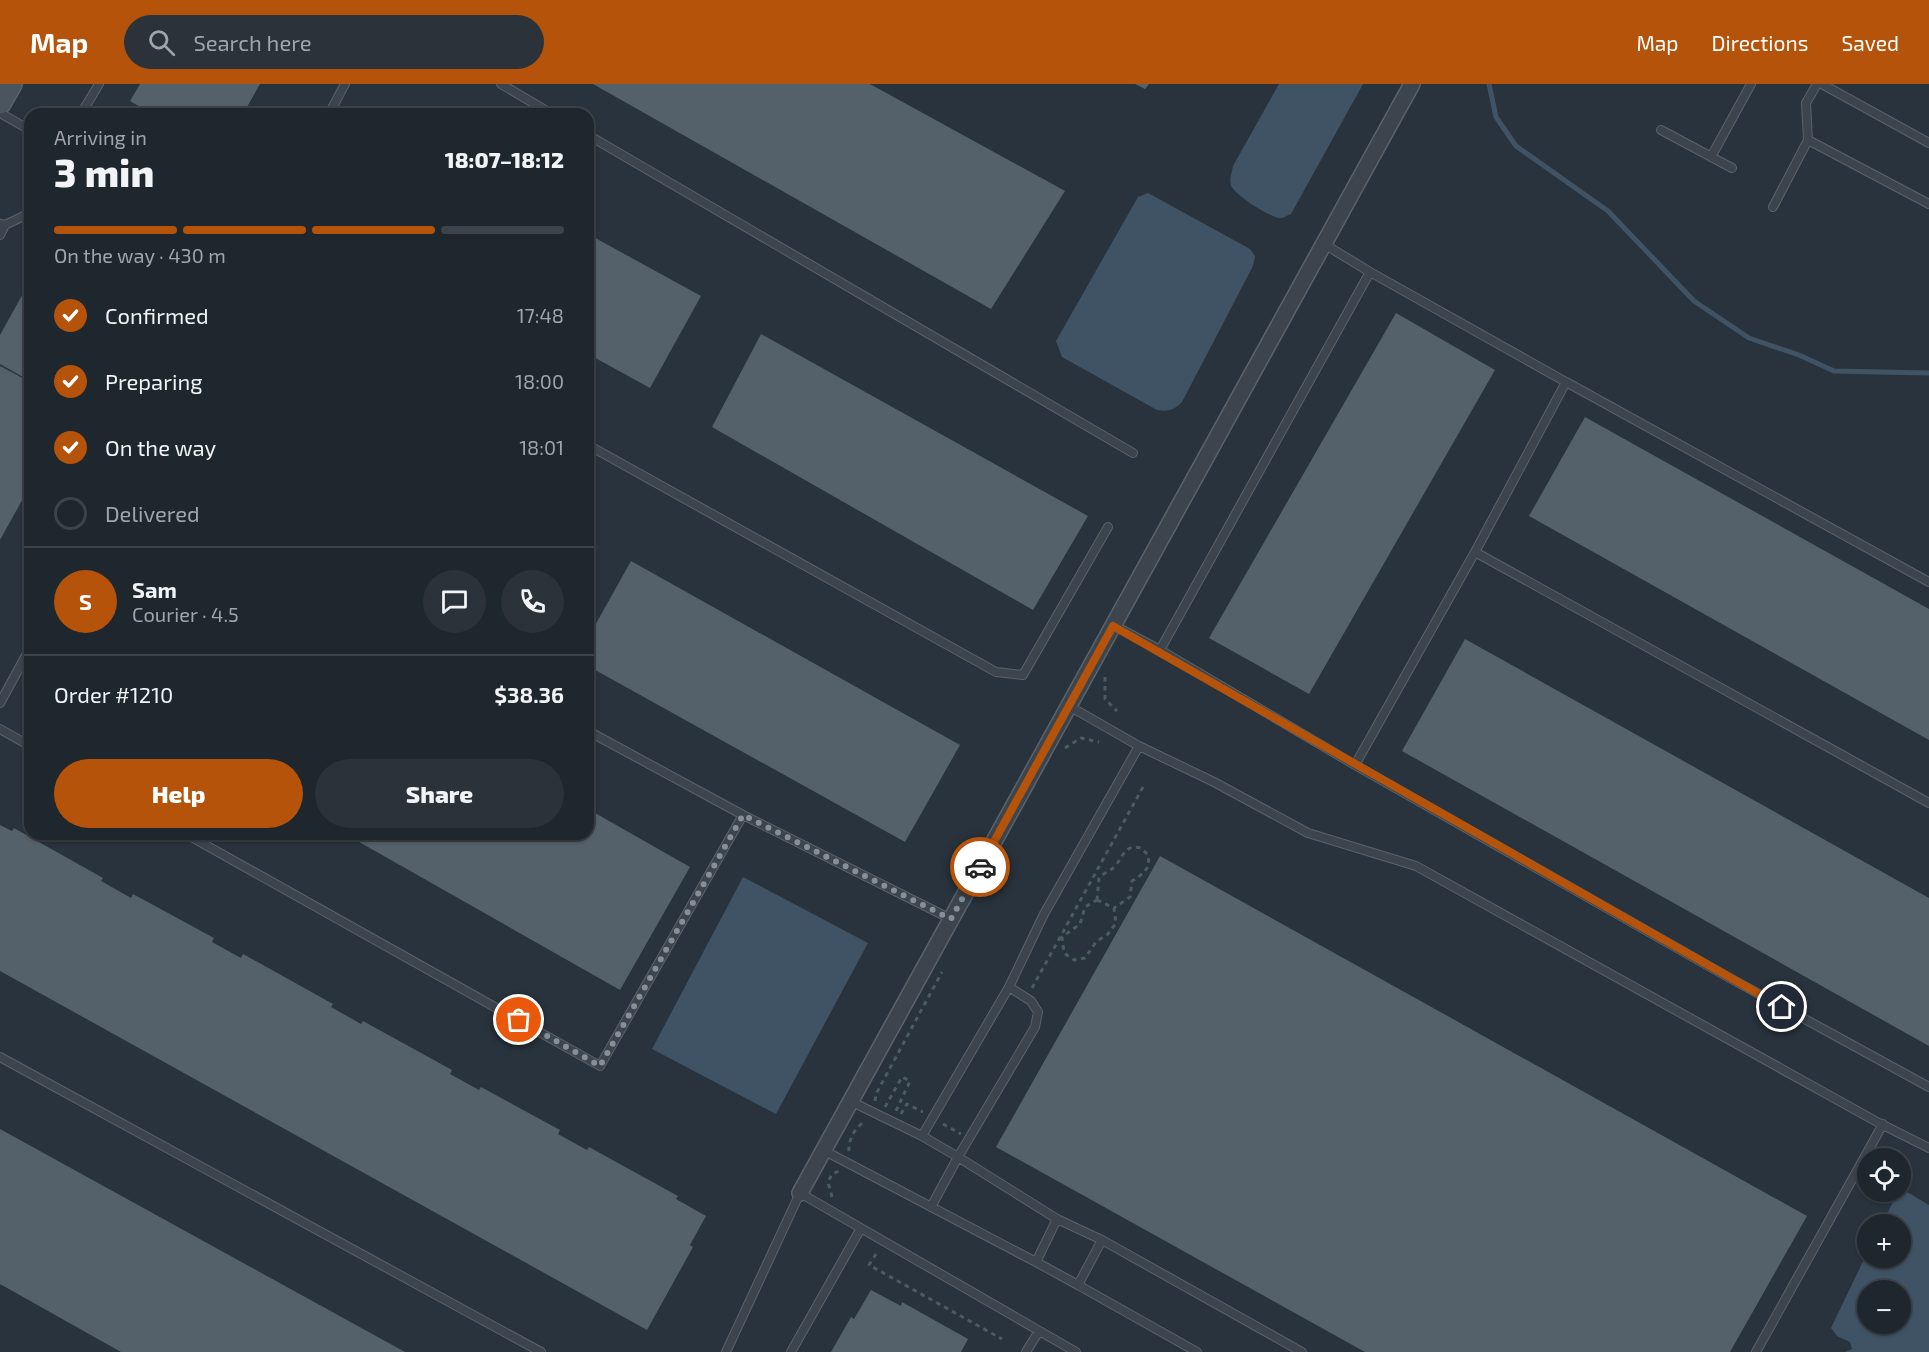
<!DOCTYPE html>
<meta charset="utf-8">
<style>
body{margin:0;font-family:"Exo 2",sans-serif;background:#2b323a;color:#f1f3f6;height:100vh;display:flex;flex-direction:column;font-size:22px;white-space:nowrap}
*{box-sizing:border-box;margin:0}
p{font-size:20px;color:#a1a5aa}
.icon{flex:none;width:33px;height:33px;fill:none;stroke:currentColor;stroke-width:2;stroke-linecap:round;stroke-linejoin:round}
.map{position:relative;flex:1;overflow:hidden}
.drawer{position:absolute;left:24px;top:24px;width:570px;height:732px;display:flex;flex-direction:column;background:#1e262e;border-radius:18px;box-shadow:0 2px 4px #0004,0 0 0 2px #3c434a}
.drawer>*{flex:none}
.controls{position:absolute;left:1857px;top:1064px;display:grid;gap:12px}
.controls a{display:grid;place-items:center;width:54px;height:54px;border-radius:50%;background:#1e262e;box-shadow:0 2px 4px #0004,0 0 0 2px #3c434a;font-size:30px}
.pin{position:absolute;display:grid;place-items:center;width:51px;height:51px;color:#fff;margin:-26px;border:3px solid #fff;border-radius:50%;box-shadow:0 2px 6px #0007}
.courier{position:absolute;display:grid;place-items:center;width:60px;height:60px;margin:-30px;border:4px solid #b45309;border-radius:50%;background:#fff;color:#222;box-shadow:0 2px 8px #0007}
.headline em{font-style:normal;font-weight:800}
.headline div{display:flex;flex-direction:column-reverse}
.headline{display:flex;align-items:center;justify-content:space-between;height:102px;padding:0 30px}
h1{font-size:39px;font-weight:800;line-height:45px}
.bar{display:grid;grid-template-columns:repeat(4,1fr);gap:9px 6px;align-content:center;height:72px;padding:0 30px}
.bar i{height:8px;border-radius:4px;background:#3c434a}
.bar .active{background:#b45309}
.bar p{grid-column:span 4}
.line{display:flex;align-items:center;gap:15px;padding:0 30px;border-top:2px solid #3c434a}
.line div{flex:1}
.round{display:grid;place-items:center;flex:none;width:63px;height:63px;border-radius:32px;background:#2b323a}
ol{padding:0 30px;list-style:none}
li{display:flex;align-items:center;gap:18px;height:66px}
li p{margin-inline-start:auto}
li .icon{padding:6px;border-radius:50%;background:#b45309;color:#fff;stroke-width:4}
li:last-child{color:#a1a5aa}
li i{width:33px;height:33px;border:3px solid #3c434a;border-radius:50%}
.action{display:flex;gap:12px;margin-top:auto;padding:12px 30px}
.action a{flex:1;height:69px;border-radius:36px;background:#b45309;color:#fff;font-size:24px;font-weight:800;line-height:69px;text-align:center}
.action a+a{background:#2b323a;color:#f1f3f6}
header{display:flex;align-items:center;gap:36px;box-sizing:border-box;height:84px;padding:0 30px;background:#b45309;color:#fff}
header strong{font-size:28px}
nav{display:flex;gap:33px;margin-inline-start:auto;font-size:21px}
.search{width:420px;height:54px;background:#2b323a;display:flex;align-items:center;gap:15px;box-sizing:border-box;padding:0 21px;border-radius:33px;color:#a1a5aa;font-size:22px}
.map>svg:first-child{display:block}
.water{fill:#405364;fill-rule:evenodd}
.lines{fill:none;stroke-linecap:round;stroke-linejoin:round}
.stream{stroke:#405364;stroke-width:5}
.building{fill:#54606a}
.lane-casing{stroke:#5a636b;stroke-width:10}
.street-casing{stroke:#5a636b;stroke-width:18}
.secondary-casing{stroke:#5a636b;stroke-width:24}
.path{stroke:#4a5c5d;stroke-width:3;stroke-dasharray:4.5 4.5;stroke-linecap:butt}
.lane{stroke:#3c454e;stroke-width:8}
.street{stroke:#3c454e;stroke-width:15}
.secondary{stroke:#4a5560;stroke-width:21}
.done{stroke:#868f97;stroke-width:6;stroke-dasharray:0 10.8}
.route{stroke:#b45309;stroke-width:8}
</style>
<header>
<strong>Map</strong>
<div class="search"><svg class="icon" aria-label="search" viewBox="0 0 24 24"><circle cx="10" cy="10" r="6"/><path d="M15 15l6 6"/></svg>Search here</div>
<nav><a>Map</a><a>Directions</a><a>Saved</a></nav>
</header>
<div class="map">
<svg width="1929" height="1268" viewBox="0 0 1929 1268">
<rect width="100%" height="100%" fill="#28333d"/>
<path class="water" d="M1279,0H1363L1291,130C1290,130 1283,134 1282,134C1273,136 1233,110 1231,101C1229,95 1232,88 1233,82Z
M1148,109L1250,165L1255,172L1253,182L1182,318C1174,326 1168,328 1157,326L1062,273L1056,257L1138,113Z
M743,793L868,859L776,1030L652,965Z
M1907,1108L1929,1121V1268H1845L1852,1265L1850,1258L1837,1252L1831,1244L1867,1169L1868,1173H1900V1140H1882L1894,1116ZM1868,1206H1900V1239H1868Z"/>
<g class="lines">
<path class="stream" d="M1489,0L1496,33L1516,62L1608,127L1694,217L1749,254L1799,271L1834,287L1929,289"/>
</g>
<path class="building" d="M140,0H260L243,30H152L130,17Z
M593,0H870L1065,107L991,225Z
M1135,0H1149L1145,5Z
M588,150L701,212L650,304L588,270Z
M30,197V297L0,280V251Z
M1396,229L1495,286L1309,610L1209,554Z
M761,250L1088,432L1033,526L712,343Z
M0,282L30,298V402L0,456Z
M1585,333L1929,525V656L1529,432Z
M631,477L960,661L905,758L588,582V554Z
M1465,555L1929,814V962L1402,667Z
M588,725L690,783L620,906L345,750H588Z
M0,741L12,747L14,744L103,794L101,797L131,814L133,810L214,854L212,858L241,874L243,870L333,920L331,923L361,940L363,937L452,986L450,990L479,1006L481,1003L560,1046L558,1050L587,1066L589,1063L678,1112L676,1115L706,1132L690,1161L693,1163L647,1246L0,887Z
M1160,772L1807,1132L1730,1268H1365L996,1063Z
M0,1045L405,1268H121L0,1200Z
M871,1206L901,1222L902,1218L968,1255L961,1268H831L851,1233L854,1235Z"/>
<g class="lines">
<g class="lane-casing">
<path id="lane" d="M501,0L552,30
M1817,0L1806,19L1808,56L1929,120
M1822,0L1929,59
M0,29L30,46
M81,30L99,0
M329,30L345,0
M1661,46L1732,84
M588,51L1133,369
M1711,73L1751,0
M1773,123L1808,56
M0,140L5,141L30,129
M0,151L5,141
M1566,298L1929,498
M588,361L996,588L1023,591L1108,443
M1475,468L1929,719
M1113,541L1160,566L1370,188L1324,160
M1160,566L1355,681L1475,468L1566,298L1370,188
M0,619L30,564
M1069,622L1139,662L1214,698L1308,749L1416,782L1879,1039L1929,1064
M0,645L30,662
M588,647L743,731L951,835
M1355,681L1728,893L1929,1003
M186,750L600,982L743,731
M1009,903L1031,917L1038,928L1035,943L958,1073L922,1052L1009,903L1044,830L1139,662
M0,973L541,1268
M850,1017L922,1052
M823,1066L1036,1178L1057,1135L958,1073L931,1123
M1102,1156L1302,1268
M1036,1178L1078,1201L1102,1156L1057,1135
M1078,1201L1197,1268
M726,1268L800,1109L1076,1268
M791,1268L861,1144
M1026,1268L1039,1247
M1756,1268L1883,1040"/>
</g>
<g class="street-casing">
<path id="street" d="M800,1109L1412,0"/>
</g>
<g class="secondary-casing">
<path id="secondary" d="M0,19L11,0"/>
</g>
<path class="path" d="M1105,593V615L1117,627
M1065,664L1081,654L1099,658
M1097,816L1114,824L1116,839L1108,850L1096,858L1085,874L1074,876L1064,869L1062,853L1080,840L1085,823Z
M1097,816L1099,794C1103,789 1111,787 1115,782C1124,772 1124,760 1141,764L1148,771C1151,785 1143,790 1132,797L1130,813L1114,824
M1032,904L1143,703
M875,1017L876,1010L942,888
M885,1023L902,993L910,997L896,1027
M901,1030L907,1020L923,1028
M943,1040L961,1050
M849,1067C848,1057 855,1042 865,1038
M832,1113L828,1098L832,1090L839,1087
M876,1170L869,1181L1002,1255"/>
<use href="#lane" class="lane"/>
<use href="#street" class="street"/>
<use href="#secondary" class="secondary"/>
</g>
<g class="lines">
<path class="done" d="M519,936L600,982L743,731L951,835L980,783"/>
<path class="route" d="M980,783L1113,542L1782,923"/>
</g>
</svg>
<div class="controls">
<a><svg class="icon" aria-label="locate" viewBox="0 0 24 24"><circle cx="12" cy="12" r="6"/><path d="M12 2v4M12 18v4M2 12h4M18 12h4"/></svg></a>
<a>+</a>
<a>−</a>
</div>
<div class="pin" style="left:519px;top:936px;background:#ea580c"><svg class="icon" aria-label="bag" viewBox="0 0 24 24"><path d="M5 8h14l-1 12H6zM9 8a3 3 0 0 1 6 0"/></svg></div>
<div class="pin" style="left:1782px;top:923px;background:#1f2937"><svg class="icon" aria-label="home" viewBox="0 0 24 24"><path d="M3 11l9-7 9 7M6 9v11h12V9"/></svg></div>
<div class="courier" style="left:980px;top:783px"><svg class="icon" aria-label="car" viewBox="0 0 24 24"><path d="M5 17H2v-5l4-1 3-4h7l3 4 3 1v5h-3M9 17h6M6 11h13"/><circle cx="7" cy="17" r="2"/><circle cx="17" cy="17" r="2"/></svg></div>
<section class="drawer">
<div class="headline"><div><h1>3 min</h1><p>Arriving in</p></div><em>18:07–18:12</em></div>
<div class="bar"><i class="active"></i><i class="active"></i><i class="active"></i><i></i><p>On the way · 430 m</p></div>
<ol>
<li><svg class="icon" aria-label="check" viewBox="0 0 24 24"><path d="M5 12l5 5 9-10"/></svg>Confirmed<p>17:48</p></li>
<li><svg class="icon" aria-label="check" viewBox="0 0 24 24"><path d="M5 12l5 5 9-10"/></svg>Preparing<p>18:00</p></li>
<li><svg class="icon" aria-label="check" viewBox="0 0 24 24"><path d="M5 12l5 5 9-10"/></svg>On the way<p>18:01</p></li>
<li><i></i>Delivered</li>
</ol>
<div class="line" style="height:108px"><b class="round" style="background:#b45309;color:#fff">S</b><div><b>Sam</b><p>Courier · 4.5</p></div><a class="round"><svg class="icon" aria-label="chat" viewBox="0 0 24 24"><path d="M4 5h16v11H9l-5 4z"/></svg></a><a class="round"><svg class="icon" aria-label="phone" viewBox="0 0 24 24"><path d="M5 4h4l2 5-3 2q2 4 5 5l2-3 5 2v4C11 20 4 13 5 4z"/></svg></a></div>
<div class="line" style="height:78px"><div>Order #1210</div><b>$38.36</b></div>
<div class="action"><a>Help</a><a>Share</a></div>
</section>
</div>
